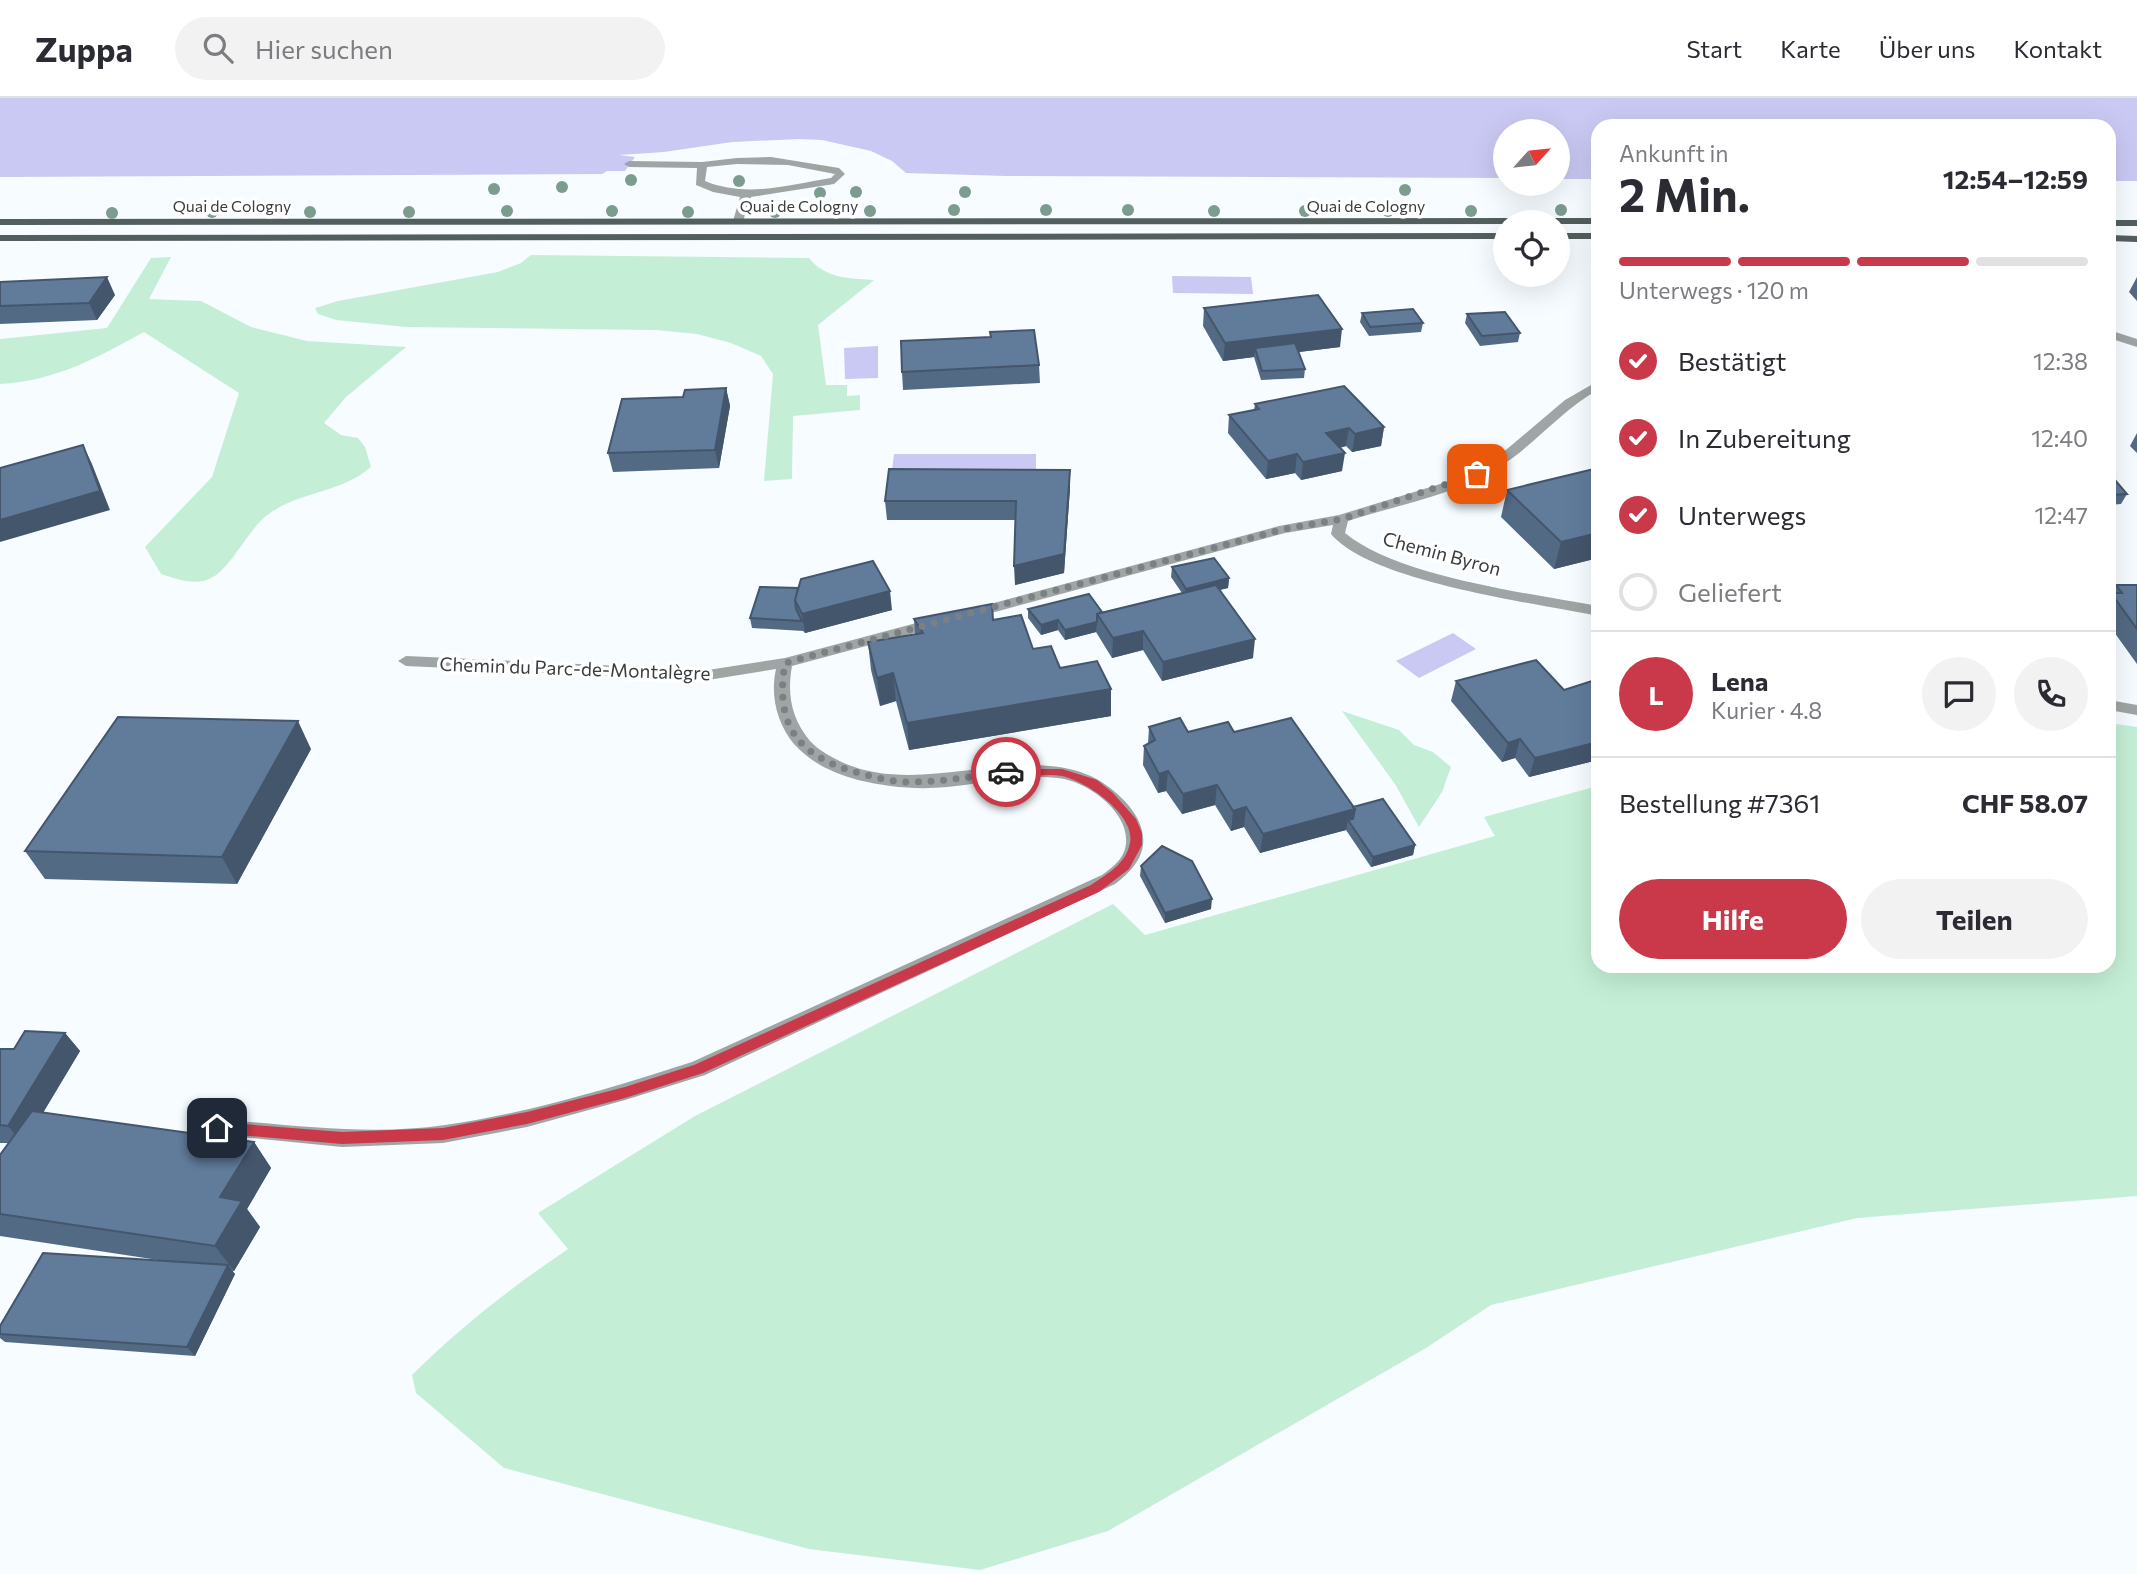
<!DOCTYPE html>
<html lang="de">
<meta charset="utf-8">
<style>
body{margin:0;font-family:Commissioner,sans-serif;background:#f2f2f3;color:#2b2b33;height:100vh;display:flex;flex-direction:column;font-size:26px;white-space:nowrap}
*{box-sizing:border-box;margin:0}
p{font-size:23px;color:#7c7c81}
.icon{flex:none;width:38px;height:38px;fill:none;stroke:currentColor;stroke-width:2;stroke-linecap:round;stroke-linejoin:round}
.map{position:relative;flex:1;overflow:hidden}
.panel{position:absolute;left:1591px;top:21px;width:525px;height:854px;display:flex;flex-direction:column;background:#fff;border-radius:21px;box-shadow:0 7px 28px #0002}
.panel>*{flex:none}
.needle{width:46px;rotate:63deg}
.buttons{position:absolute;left:1493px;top:21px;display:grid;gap:14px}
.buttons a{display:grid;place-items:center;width:77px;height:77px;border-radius:50%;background:#fff;box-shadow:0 7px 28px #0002;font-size:35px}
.pin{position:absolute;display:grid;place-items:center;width:60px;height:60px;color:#fff;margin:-30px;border-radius:14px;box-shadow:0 4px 10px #0006}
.courier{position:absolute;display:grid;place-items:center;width:70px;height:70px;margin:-35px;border:5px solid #c93949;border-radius:50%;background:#fff;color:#222;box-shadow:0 2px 9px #0007}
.headline em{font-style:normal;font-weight:700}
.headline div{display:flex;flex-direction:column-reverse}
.headline{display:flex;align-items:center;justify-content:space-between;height:119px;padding:0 28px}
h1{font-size:46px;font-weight:700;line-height:52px}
.bar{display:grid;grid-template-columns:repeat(4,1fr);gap:10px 7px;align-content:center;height:84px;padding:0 28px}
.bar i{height:9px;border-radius:5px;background:#e1e1e2}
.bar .current{background:#c93949}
.bar p{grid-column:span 4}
.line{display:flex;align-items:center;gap:18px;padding:0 28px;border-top:2px solid #e1e1e2}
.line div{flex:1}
.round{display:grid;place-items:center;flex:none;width:74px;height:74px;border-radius:37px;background:#f2f2f3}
ol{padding:0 28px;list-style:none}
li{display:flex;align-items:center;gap:21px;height:77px}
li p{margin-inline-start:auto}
li .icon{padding:7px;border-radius:50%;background:#c93949;color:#fff;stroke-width:4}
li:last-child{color:#7c7c81}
li i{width:38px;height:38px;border:4px solid #e1e1e2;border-radius:50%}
.primary-button{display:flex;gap:14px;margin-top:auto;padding:14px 28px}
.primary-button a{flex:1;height:80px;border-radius:42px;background:#c93949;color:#fff;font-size:28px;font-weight:700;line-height:80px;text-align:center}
.primary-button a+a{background:#f2f2f3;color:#2b2b33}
header{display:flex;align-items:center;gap:42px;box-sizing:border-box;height:98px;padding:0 35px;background:#fff;border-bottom:2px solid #e1e1e2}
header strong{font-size:33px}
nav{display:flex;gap:38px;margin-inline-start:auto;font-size:24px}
.search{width:490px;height:63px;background:#f2f2f3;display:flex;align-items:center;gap:18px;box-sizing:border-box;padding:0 24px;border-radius:38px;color:#7c7c81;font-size:26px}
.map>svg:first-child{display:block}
.green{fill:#c4efd6}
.water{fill:#c9c9f3}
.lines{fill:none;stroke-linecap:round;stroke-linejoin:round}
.minor{fill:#9ea5a4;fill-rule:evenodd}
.major{fill:#535f5e;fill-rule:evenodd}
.tree{fill:#7c9c8f}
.wall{fill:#536a85}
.shaded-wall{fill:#44566c}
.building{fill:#617b9b;stroke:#44566c;stroke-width:2}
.route{fill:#c93949}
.done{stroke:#7a8083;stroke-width:7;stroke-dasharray:0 12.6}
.labels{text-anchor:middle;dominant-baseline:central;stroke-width:7;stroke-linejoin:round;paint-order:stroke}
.far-street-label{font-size:16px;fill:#383d40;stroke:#fff}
.street-label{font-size:19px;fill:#383d40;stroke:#fff}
</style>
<header>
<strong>Zuppa</strong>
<div class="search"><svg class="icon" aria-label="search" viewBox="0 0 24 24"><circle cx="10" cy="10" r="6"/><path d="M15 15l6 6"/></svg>Hier suchen</div>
<nav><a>Start</a><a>Karte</a><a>Über uns</a><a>Kontakt</a></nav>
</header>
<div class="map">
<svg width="2137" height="1476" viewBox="0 0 2137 1476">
<rect width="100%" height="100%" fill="#f6fcff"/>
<path class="green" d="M531,157L809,160C826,181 849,180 874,182L818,227L826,287H847V298L860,297V312L793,318L792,381L764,383L773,276L761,258L731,245L697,236L656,232L406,229L336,222L318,216L315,210L338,203L498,174L521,165Z
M171,159L149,201L201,203L251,229L307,243L406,249L346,299L324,325L341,337L358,340L365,349L371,369C341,395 301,393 270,415C250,428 233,467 213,479C196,489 177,481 161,476L145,449L212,379L239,295L144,234C96,260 56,283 0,286V241L107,230L151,160Z
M1342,613L1399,632L1414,647L1433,654L1451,669L1442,694L1419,729L1395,686Z
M2109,625L2137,629V1098L1857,1120L1491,1207L1426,1250L1108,1433L980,1472L809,1451L504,1370L416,1295L412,1277C460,1229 512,1189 568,1151L538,1115L695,1018L1113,806L1145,837L1495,738L1484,719L1598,688V868H2109Z"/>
<path class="water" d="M0,0H2137V83H2109V28H1598V81H1558V33H1505V80L1006,78L906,75L892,63L871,53L822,42L799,41L732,44L664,54L619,57L635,59L625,73H607L602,76L0,79Z
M1172,178L1251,179L1253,196L1173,195Z
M878,248V280L845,281L844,250Z
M894,356H1036V372H892Z
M1453,535L1476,551L1419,580L1396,563Z"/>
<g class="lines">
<path class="minor" d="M771,59L839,70L845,76L834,86L751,99L743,123L738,126L733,123L740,99L713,94L696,87L697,70L629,69L624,66L629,63L702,64L737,60ZM737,66L788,67L835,76L831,80C788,87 746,100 705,83L707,69Z
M2109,232L2137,241V249L2109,240Z
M1598,283V292C1560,313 1533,349 1496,371C1451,398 1397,407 1348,423L1345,435C1398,479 1528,495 1598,508V518C1535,505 1371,484 1331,436L1333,427L1285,435L969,521L961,516L964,513L1279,428L1339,417L1450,383L1500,357L1565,302Z
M935,520L943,525L940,528L792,568C787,596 791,620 810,643C819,653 833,660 846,666C933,702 1046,632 1115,694C1127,704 1139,718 1142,733C1148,756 1132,773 1115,786L705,977L625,1002L527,1029L443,1045L342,1049L210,1036L207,1030L210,1024L217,1021C292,1027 370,1038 445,1027C529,1015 611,990 692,964L1102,777C1110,771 1120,764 1124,754C1137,719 1089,683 1058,680C1021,676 984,685 947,689C917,692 887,689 858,682C833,675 811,665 794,646C777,625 770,598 776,571L708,582L406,568L398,563L406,558L708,572L785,560Z
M2109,602L2137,607V617L2109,612Z"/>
<path class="major" d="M1598,120V126L0,127V121Z
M2109,122H2137V128H2109Z
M1505,135V141L0,143V137Z
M1558,135H1598V141H1558Z
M2109,137L2137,138V144L2109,143Z"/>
</g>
<g class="tree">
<circle cx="631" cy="82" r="6"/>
<circle cx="739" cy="83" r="6"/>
<circle cx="562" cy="89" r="6"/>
<circle cx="494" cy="91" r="6"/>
<circle cx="1405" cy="92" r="6"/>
<circle cx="856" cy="94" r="6"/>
<circle cx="965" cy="94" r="6"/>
<circle cx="820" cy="95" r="6"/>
<circle cx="954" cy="112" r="6"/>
<circle cx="1046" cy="112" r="6"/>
<circle cx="1128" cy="112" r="6"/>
<circle cx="1561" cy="112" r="6"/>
<circle cx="507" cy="113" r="6"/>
<circle cx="612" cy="113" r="6"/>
<circle cx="870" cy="113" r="6"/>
<circle cx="1214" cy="113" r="6"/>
<circle cx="1305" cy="113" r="6"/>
<circle cx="1388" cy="113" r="6"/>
<circle cx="1471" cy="113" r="6"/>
<circle cx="212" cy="114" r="6"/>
<circle cx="310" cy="114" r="6"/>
<circle cx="409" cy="114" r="6"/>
<circle cx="688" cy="114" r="6"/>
<circle cx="775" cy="114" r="6"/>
<circle cx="112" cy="115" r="6"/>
</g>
<path class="wall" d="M2137,179V203L2129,194Z
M0,184L115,197L97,222L0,226Z
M1204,210L1340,249L1299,254L1305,271L1304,280L1261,282L1254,259L1223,263L1203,228Z
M1362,215L1423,225L1421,234L1369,238L1360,224Z
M1467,216L1520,235L1518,244L1480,248L1465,225Z
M990,234L1039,267L1040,285L903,292L902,274L990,239Z
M726,290L730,308L719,370L613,374L608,355L683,299Z
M1255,306L1384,329L1381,348L1352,354L1346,348L1340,350L1342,373L1301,382L1295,375L1266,381L1228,335L1229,317L1254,312Z
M2137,335V355L2130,348Z
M1070,372V390L1064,475L1015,487L1016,422H887L885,403Z
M2109,375L2127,396L2121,406L2109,407Z
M1507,392L1598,460L1554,471L1501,419Z
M1172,469L1229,480L1228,490L1219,492L1253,560L1162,583L1143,552L1112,560L1096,534L1065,542L1058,532L1041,537L1028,520V511L1102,514L1182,495L1171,479Z
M2116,487H2137V566L2109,527V499Z
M760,489L892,512L805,535L803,533L752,530L750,520Z
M914,521L993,522L1060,570L1111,591V618L909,652L896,603L880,608L871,572L868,544L915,536Z
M1456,583L1564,592L1598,583V662L1529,679L1515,660L1502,664L1451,603Z
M1149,629L1188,634H1234L1415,747L1413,757L1371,769L1346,732L1260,755L1244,729L1231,733L1215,707L1182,716L1166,693L1158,695L1143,667L1144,648L1148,646Z
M311,651L237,786L45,781L25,753Z
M1141,768L1211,811L1165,825L1140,778Z
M65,935L80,953L43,1015L254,1044L271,1070L247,1111L260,1129L234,1173H232L235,1176L195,1258L5,1244L0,1240V1228L165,1163L0,1138V1057L9,1045H0V951H14Z"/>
<path class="shaded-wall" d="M107,179L115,197L97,222L89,205Z
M1342,231L1340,249L1258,259L1255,250L1254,259L1223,263L1225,245Z
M726,290L730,308L719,370L715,352Z
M1384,329L1381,348L1352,354L1355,336Z
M1349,330L1346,348L1324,353L1326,335Z
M83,347L92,366L110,412L0,444V422Z
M1345,355L1342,373L1301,382L1303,364Z
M1297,356L1295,375L1266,381L1268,363Z
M1070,372V390L1064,475L1015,487L1014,468Z
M1598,435V460L1554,471L1561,444Z
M1229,480L1228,490L1185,500L1186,491Z
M890,493L892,512L805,535L802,516Z
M1058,522V532L1041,537V527Z
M1097,524L1096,534L1065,542V532Z
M1143,533V552L1112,560L1113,540Z
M1255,541L1253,560L1162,583L1163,564Z
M893,575L896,603L880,608L877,580Z
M1111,591V618L909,652L907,625Z
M298,623L311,651L237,786L222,759Z
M1520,641L1515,660L1502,664L1508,645Z
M1598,644V662L1529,679L1535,660Z
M1168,673L1166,693L1158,695L1159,676Z
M1217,687L1215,707L1182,716L1183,696Z
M1246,709L1244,729L1231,733L1233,713Z
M1355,711L1352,728L1348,722L1346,732L1260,755L1263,736Z
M1415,747L1413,757L1371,769L1373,759Z
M1212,801L1211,811L1165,825V815Z
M65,935L80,953L24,1046L8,1028Z
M254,1044L271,1070L247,1111L260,1129L234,1173L215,1148L220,1099Z
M228,1167L235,1176L195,1258L187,1249Z"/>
<path class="building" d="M107,179L89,205L0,208V184Z
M1318,197L1342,231L1225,245L1204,210Z
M1413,211L1423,225L1370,229L1362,215Z
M1505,214L1520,235L1482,238L1467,216Z
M1034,232L1039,267L902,274L901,243L991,239L990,234Z
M1295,245L1305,271L1262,273L1255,250Z
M1344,288L1384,329L1355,336L1349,330L1326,335L1345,355L1303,364L1297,356L1268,363L1229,317L1259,311L1255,306Z
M726,290L715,352L608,355L622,301L683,299L685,292Z
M83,347L100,393L0,422V370Z
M1598,370V435L1561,444L1507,392Z
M889,371L1070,372L1064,456L1014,468L1016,403H885Z
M2109,375L2127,396L2109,397Z
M1214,460L1229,480L1186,491L1172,469Z
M873,463L890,493L802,516L795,502L801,481Z
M1216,487L1255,541L1163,564L1143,533L1113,540L1097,516Z
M2116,487H2137V531L2111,495H2122Z
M760,489L798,490L795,502L796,511L802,523L750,520Z
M1089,496L1102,514L1097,516V524L1065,532L1058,522L1041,527L1028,511Z
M992,506L993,522L1021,517L1033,551L1051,548L1060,570L1097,563L1111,591L907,625L893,575L877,580L868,544L923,535L914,521Z
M1536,562L1564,592L1595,582L1598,583V644L1535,660L1520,641L1508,645L1456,583Z
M118,619L298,623L222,759L25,753Z
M1180,620L1188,634L1228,624L1234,634L1291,620L1355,711L1263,736L1246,709L1233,713L1217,687L1183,696L1168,673L1159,676L1144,648L1155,642L1149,629Z
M1383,701L1415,747L1373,759L1348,722L1353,721L1355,711L1353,709Z
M1162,748L1192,763L1212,801L1165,815L1141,768Z
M25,933L65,935L8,1028L0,1027V951H14Z
M32,1013L254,1044L220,1099L242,1103L215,1148L0,1116V1057Z
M43,1155L228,1167L187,1249L0,1236V1228Z"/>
<path class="route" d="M1006,671H1062L1097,682L1113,695L1136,721L1142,735V747L1129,771L1099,794L703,975L625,1000L527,1026L443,1042L342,1046L217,1035L210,1030L217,1024L342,1034L443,1030L527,1014L625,989L694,967L1091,787C1107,776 1126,766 1130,745C1136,717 1086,683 1062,678C1043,675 1022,681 1002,677L1001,674Z"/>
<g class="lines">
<path class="done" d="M1006,674C974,678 943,684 910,684C894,684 878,680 863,676C800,660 774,630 785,565L1284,431L1342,421L1477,376"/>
</g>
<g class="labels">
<g class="far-street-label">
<text x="232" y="107">Quai de Cologny</text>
<text x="799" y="107">Quai de Cologny</text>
<text x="1366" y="107">Quai de Cologny</text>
</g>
<g class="street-label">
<text transform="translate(1442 455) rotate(15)">Chemin Byron</text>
<text transform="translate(575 570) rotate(2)">Chemin du Parc-de-Montalègre</text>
</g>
</g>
</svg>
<div class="buttons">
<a><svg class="needle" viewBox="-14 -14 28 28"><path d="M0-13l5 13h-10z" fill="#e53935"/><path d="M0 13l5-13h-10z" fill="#7c7c81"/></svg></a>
<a><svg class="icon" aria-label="locate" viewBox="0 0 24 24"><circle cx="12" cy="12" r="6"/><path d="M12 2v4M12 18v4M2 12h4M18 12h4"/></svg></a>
</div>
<div class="pin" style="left:1477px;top:376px;background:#ea580c"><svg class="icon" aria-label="bag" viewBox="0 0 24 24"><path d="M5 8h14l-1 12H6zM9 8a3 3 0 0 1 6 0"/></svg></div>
<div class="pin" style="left:217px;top:1030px;background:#1f2937"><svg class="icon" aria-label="home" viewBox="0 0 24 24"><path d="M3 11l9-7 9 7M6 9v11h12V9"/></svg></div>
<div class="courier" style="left:1006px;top:674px"><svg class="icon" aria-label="car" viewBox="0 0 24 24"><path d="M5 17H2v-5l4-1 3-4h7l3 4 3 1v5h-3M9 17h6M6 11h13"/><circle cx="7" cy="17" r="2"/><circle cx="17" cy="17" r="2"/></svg></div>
<section class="panel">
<div class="headline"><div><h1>2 Min.</h1><p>Ankunft in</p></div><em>12:54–12:59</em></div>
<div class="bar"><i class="current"></i><i class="current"></i><i class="current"></i><i></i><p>Unterwegs · 120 m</p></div>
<ol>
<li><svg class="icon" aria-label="check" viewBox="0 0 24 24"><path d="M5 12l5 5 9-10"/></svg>Bestätigt<p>12:38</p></li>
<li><svg class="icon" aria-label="check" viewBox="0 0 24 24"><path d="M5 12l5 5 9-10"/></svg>In Zubereitung<p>12:40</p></li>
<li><svg class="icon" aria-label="check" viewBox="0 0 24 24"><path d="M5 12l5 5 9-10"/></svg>Unterwegs<p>12:47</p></li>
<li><i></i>Geliefert</li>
</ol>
<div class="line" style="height:126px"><b class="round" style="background:#c93949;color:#fff">L</b><div><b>Lena</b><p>Kurier · 4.8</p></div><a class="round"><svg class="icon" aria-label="chat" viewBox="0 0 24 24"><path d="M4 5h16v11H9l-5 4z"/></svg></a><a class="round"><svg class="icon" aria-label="phone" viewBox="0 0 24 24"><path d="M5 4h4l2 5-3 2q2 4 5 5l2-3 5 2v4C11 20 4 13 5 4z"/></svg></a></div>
<div class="line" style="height:91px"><div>Bestellung #7361</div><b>CHF 58.07</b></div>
<div class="primary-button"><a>Hilfe</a><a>Teilen</a></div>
</section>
</div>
